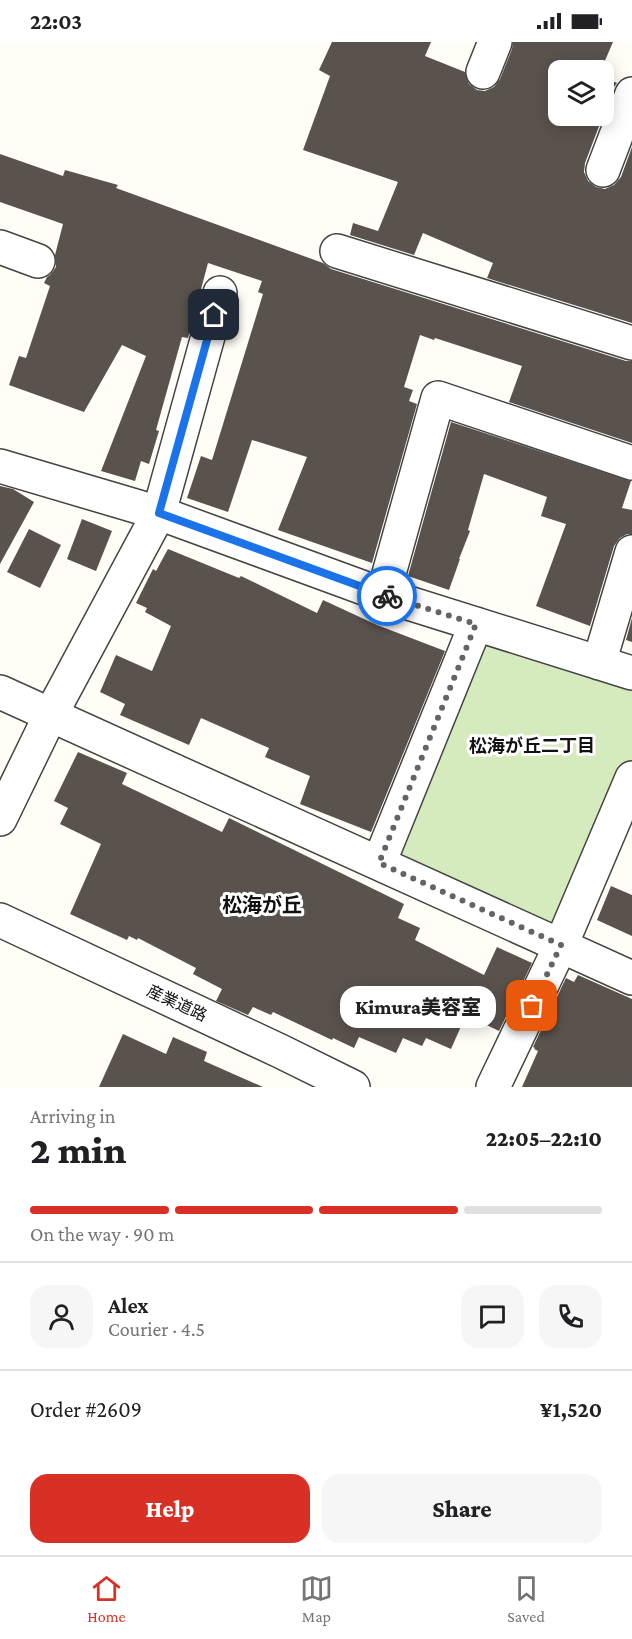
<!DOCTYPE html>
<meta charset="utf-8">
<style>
body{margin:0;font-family:"Crimson Pro","Noto Sans JP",serif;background:#f6f6f6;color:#202124;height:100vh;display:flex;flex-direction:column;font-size:22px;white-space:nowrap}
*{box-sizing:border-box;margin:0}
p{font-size:20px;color:#757577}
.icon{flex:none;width:33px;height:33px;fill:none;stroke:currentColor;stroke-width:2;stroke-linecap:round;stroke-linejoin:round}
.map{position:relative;height:1045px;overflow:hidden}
.sheet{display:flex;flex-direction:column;background:#fff;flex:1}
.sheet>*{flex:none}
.fabs{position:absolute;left:548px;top:18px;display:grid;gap:12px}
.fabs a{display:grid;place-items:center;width:66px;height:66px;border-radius:12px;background:#fff;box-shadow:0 3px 15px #0003;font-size:30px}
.pin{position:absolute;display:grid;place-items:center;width:51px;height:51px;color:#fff;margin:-26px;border-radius:12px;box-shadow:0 3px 9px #0006}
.courier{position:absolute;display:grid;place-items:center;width:60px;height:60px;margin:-30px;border:4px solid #1a73e8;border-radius:50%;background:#fff;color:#222;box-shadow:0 2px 8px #0007}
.bubble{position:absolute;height:42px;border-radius:18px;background:#fff;box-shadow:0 3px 15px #0003;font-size:20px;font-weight:800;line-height:42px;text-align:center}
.overview em{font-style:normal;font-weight:800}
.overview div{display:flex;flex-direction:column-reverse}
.overview{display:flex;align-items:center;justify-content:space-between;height:102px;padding:0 30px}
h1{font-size:39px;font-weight:800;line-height:45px}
.bar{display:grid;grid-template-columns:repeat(4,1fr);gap:9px 6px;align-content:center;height:72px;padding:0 30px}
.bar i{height:8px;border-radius:4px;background:#e0e0e0}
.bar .current{background:#d93025}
.bar p{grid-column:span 4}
.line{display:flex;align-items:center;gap:15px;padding:0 30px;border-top:2px solid #e0e0e0}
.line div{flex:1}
.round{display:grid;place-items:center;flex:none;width:63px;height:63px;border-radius:18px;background:#f6f6f6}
.primary-button{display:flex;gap:12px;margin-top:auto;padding:12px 30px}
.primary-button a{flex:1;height:69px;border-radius:18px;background:#d93025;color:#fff;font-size:24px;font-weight:800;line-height:69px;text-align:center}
.primary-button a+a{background:#f6f6f6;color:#202124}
.status{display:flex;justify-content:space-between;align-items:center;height:42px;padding:0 30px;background:#fff;direction:ltr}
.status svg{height:16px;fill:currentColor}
.dock{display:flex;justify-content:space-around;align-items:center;height:84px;border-top:2px solid #e0e0e0;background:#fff;font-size:16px;color:#757577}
.dock a{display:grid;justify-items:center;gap:3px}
.dock .current{color:#d93025}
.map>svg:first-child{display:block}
.green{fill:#d5ebbd}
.building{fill:#5a524d}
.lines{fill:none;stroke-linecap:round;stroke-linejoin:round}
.minor-casing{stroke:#444;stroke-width:36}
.minor{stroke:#fff;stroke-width:33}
.done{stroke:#646461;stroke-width:6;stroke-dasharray:0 10.8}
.route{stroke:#1a73e8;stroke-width:8}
.labels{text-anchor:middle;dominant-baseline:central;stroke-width:6;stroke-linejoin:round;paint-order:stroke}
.street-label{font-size:16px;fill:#111;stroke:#fff}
.neighbourhood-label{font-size:18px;font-weight:bold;fill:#111;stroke:#fff}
.quarter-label{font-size:20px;font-weight:bold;fill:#111;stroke:#fff}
</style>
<div class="status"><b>22:03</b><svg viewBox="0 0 49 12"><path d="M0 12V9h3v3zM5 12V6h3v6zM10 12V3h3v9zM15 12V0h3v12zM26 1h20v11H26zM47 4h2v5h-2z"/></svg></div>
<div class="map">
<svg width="632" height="1045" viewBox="0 0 632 1045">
<rect width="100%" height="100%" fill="#fffdf5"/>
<path class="green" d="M476,582L632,631V736L561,903L379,821Z"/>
<path class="building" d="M332,0H431L425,14L465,30L469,42L477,48L485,49L494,45L500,37L512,7L513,0H613L601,28H558V74H603V35L617,41L614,45L585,121L584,130L588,139L596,145L605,147L614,143L621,135L632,105V281L487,236L493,221L423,191L414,213L350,193L353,181L378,189L398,140L303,108L330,34L319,28Z
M0,112L63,134L65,128L118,143L116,146L323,221L331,227L626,319H632V401L509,360L522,324L435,296L434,298L420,293L404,345L413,348L409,359L417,362L372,521L278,488L307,415L252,398L228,470L187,456L201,414L212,418L263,252L258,250L262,239L208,221L188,296L182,295L156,388L159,389L149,422L141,419L135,439L101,429L146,314L122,303L84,370L9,343L19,314L26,316L50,244L44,241L47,235L50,233L56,225L55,213L63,182L0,160Z
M451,380L631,439L622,466L632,468V492H627L620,496L614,504L590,584L536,564L566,482L541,474L547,455L484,432L468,488L470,489L459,517H460L449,548L408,534Z
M0,444L13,447L34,460L0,522Z
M82,477L112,489L96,529L67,517Z
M29,487L61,503L40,546L7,530Z
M168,507L239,536L241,534L317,571L323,558L377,583L445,609L371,790L300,762L310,734L265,715L269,706L201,676L189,703L120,673L125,662L100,650L116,613L152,629L171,584L145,570L147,566L136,561L153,527L156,529Z
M632,576V600L626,598Z
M78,710L127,731L122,742L222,790L229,776L404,862L398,876L420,886L415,898L484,933L497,905L532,921L499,989L466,973L451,1007L426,996L422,1004L403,996L396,1011L359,995L354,1006L333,996L332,998L273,970L271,973L253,965L248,973L216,959L222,947L193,932L196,926L138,896L137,898L129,894L127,898L70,872L101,802L60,782L68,766L54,759Z
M611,844L632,853V894L597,878Z
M578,933L632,957V1045H522L538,1009L534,1007L535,1006L533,1005L566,936L574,940Z
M123,992L166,1012L173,995L207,1010L204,1019L263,1045H99Z"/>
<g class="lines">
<g class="minor-casing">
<path id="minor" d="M483,30L495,0
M603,128L632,52
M0,205L38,219
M337,209L632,301
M0,424L159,471L383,553L632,631
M383,553L438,356L632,421
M599,621L632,510
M0,650L632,936
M0,777L50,674L159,471L220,251
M379,821L476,582
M0,878L280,1009L353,1045
M493,1045L561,903L632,736"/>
</g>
<use href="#minor" class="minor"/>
</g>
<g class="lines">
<path class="done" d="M387,554L476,582L379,821L561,903L532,964"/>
<path class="route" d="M214,273L159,471L387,554"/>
</g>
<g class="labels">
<g class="street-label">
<text transform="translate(177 961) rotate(25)">産業道路</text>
</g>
<g class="neighbourhood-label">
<text x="532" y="704">松海が丘二丁目</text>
</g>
<g class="quarter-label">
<text x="262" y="863">松海が丘</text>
</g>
</g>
</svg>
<div class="fabs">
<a><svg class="icon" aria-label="layers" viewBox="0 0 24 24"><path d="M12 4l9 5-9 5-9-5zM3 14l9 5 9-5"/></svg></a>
</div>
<div class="pin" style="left:532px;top:964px;background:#ea580c"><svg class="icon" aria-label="bag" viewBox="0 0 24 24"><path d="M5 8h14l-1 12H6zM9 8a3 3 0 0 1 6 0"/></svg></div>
<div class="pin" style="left:214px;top:273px;background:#1f2937"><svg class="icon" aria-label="home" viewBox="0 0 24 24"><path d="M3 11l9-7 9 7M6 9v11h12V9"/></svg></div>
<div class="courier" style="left:387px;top:554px"><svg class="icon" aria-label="bike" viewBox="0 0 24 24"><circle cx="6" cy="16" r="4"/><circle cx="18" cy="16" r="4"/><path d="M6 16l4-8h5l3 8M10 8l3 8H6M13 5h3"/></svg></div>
<div class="bubble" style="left:340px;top:944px;width:156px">Kimura美容室</div>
</div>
<section class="sheet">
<div class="overview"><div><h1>2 min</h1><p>Arriving in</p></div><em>22:05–22:10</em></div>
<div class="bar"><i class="current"></i><i class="current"></i><i class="current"></i><i></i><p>On the way · 90 m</p></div>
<div class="line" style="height:108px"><a class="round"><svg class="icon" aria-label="person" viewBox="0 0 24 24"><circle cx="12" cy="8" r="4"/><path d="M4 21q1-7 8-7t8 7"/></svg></a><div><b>Alex</b><p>Courier · 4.5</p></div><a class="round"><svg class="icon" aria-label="chat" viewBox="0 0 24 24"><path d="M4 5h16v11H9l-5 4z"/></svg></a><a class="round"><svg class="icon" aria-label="phone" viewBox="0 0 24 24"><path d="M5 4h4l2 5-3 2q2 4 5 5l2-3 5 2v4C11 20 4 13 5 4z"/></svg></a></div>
<div class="line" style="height:78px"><div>Order #2609</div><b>¥1,520</b></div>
<div class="primary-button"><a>Help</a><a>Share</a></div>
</section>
<nav class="dock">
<a class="current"><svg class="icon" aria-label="home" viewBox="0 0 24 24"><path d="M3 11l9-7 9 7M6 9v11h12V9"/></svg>Home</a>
<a><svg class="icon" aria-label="map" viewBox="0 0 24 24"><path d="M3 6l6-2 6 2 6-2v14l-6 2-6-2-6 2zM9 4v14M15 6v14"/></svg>Map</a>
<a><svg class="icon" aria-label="saved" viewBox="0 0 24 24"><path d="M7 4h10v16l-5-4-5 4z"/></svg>Saved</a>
</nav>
